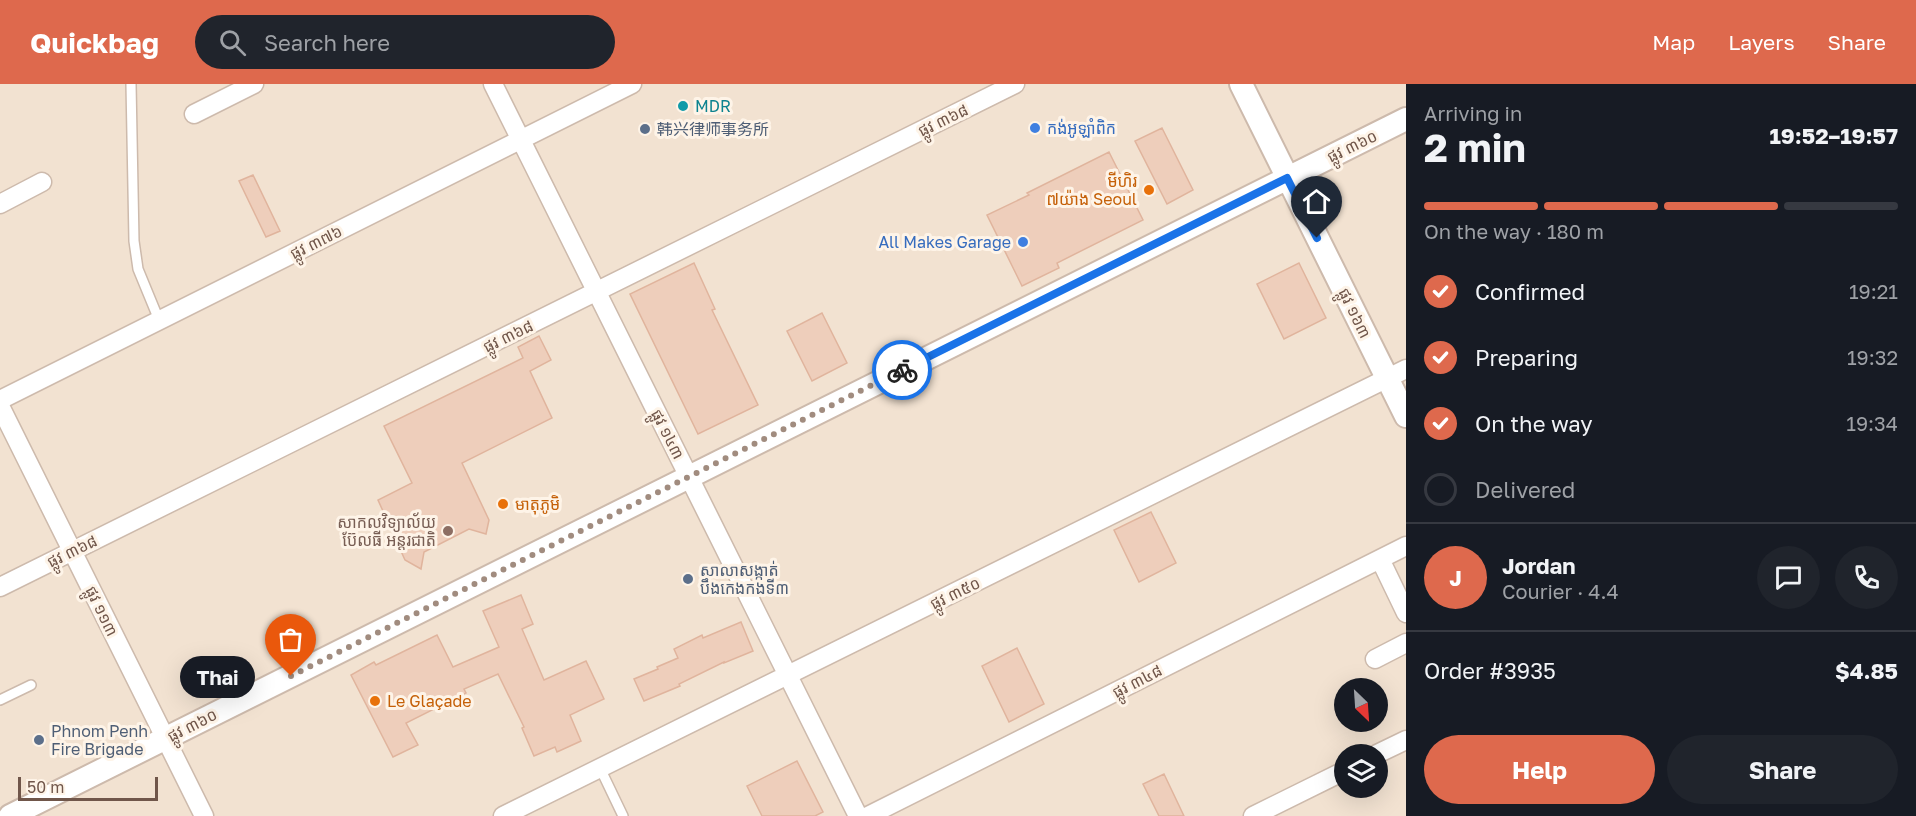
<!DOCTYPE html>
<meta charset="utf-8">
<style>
body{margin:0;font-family:"Golos Text","Noto Sans SC","Noto Sans Khmer",sans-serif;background:#20242c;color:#f1f3f6;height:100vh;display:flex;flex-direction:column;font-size:22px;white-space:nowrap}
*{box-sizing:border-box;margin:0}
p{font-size:20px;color:#9ea1a6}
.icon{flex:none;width:33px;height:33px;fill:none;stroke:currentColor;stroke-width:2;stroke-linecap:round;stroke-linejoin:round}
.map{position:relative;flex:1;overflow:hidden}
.drawer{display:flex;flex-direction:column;background:#171b24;width:510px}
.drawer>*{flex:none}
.needle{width:39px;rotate:155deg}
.tools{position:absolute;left:1334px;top:594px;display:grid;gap:12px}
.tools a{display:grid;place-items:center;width:54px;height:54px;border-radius:50%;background:#171b24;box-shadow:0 6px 24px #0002;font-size:30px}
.scale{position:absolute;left:18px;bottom:15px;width:140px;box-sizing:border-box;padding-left:6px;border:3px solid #70564a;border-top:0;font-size:16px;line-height:21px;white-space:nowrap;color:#70564a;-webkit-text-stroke:4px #fef4e8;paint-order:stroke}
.pin{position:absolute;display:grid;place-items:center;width:51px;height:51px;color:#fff;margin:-62px -26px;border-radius:50% 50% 50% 0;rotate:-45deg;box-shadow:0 0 6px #0007}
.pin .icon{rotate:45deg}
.courier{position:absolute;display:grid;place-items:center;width:60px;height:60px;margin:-30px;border:4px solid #1a73e8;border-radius:50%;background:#fff;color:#222;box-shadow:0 2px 8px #0007}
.bubble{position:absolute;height:42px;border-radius:21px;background:#171b24;box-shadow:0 6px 24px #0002;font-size:20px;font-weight:700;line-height:42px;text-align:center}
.overview em{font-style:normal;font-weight:700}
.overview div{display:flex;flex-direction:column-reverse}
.overview{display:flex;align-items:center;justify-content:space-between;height:102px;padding:0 18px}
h1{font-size:39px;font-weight:700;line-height:45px}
.bar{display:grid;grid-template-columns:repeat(4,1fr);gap:9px 6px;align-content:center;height:72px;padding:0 18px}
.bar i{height:8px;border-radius:4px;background:#363941}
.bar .on{background:#de694d}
.bar p{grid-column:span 4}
.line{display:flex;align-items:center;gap:15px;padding:0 18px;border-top:2px solid #363941}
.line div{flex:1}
.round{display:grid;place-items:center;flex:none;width:63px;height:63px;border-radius:32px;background:#20242c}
ol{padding:0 18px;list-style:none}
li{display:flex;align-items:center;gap:18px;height:66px}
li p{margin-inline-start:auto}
li .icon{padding:6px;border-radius:50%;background:#de694d;color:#fff;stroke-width:4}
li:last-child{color:#9ea1a6}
li i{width:33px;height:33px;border:3px solid #363941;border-radius:50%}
.button{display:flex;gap:12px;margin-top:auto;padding:12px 18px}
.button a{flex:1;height:69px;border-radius:36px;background:#de694d;color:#fff;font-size:24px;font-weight:700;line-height:69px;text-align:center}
.button a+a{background:#20242c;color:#f1f3f6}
header{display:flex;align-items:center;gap:36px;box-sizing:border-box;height:84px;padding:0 30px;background:#de694d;color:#fff}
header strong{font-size:28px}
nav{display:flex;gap:33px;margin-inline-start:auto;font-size:21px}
.search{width:420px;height:54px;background:#20242c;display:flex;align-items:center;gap:15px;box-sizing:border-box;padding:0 21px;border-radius:33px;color:#9ea1a6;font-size:22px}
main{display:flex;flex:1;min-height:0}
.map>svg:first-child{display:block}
.residential{fill:#f2e2d1;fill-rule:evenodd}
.building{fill:#eecebb;stroke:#e0b49d;stroke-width:1.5}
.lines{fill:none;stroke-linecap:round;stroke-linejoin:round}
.service-casing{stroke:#cdbaac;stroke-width:12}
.minor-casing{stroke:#cdbaac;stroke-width:21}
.tertiary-casing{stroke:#cdbaac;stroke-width:26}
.service{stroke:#fff;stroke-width:9}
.minor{stroke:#fff;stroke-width:18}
.tertiary{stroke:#fff;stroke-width:22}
.done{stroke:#a18c7f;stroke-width:6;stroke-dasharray:0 10.8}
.route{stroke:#1a73e8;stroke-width:8}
.culture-dot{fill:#0f9aa8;stroke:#fef4e8;stroke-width:2}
.shop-dot{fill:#3f7fe0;stroke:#fef4e8;stroke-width:2}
.service-dot{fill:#5c6f8a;stroke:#fef4e8;stroke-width:2}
.food-dot{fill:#e8710a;stroke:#fef4e8;stroke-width:2}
.education-dot{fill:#8d6e63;stroke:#fef4e8;stroke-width:2}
.labels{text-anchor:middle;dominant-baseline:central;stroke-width:6;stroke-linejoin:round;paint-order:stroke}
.culture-label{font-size:16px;fill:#0d838f;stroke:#fef4e8;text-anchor:start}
.street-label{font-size:16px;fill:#70564a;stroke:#fef4e8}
.shop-label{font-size:16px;fill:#366cbe;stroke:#fef4e8;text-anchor:start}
.service-label{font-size:16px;fill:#4e5e75;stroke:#fef4e8;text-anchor:start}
.food-label{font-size:16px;fill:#c56008;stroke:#fef4e8;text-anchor:start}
.education-label{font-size:16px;fill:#785e54;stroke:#fef4e8;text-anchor:end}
</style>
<header>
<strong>Quickbag</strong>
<div class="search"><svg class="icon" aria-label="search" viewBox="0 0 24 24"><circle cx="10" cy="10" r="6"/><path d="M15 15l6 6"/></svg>Search here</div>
<nav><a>Map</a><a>Layers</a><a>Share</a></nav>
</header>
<main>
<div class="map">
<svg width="1406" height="732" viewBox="0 0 1406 732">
<rect width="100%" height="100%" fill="#fbf0e2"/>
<path class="residential" d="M0,0H1406V732H0ZM1344,604H1377V638H1344ZM1344,670H1377V704H1344Z"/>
<path class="building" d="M1162,44L1193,106L1167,120L1135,57Z
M1109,68L1143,136L1057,179L1059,184L1022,202L987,131L1029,111L1027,109Z
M253,91L280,147L266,153L239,97Z
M694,179L715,225L712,226L758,321L698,350L630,210Z
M1299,179L1326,234L1284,255L1257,200Z
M822,229L847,279L812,297L787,247Z
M539,252L551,276L530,287L552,334L462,379L489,436L486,450L469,445L424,468L421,485L405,476L378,416L412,399L384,342L523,274L518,263Z
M1151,428L1176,479L1139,498L1114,446Z
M521,511L533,540L522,545L544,596L586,577L604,615L570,631L581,657L557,668L555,663L534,672L522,644L524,643L498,590L464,605L466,609L406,639L418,661L393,673L351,591L374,578L376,581L437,551L453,583L499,563L483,527Z
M741,538L753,567L724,579V578L679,600L680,602L644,617L634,595L658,585L657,583L678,574L674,565L702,551L703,554Z
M1017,564L1044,620L1009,638L982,582Z
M797,677L823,728L815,732H762L747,702Z
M1164,690L1184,732H1159L1143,700Z"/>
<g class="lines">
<g class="service-casing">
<path id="service" d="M131,0L134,157L138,185L159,236
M0,616L31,601
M600,684L623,732"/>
</g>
<g class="minor-casing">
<path id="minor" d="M493,0L858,732
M194,30L254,0
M0,120L42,98
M0,316L632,0
M0,322L204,732
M1380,475L1406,529
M0,503L1015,0
M1375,575L1406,559
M1377,670L1406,656
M503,732L1406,285
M868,732L1406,462
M1253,732L1344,687"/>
</g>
<g class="tertiary-casing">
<path id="tertiary" d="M1241,0L1406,332
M10,732L1406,35"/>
</g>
<use href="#service" class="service"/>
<use href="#minor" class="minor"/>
<use href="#tertiary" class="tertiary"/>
</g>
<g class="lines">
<path class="done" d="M291,592L902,286"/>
<path class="route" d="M902,286L1287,94L1317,154"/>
</g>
<circle class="culture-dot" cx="683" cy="22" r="6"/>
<g class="shop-dot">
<circle cx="1035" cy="44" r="6"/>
<circle cx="1023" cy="158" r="6"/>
</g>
<g class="service-dot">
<circle cx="645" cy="45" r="6"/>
<circle cx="688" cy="495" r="6"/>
<circle cx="39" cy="656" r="6"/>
</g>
<g class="food-dot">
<circle cx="1149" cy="106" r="6"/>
<circle cx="503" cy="420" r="6"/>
<circle cx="375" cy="617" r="6"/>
</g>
<circle class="education-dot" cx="448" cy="447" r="6"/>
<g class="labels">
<g class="culture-label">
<text x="695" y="22">MDR</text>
</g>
<g class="street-label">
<text transform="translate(943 36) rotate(-26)">ផ្លូវ ៣៦៨</text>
<text transform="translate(1352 62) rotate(-26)">ផ្លូវ ៣៦០</text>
<text transform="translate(316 158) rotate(-26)">ផ្លូវ ៣៧៦</text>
<text transform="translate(1355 229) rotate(64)">ផ្លូវ ១៦៣</text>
<text transform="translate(508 252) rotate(-26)">ផ្លូវ ៣៦៨</text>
<text transform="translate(668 350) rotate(63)">ផ្លូវ ១៤៣</text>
<text transform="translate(72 467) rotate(-26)">ផ្លូវ ៣៦៨</text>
<text transform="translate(955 509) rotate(-26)">ផ្លូវ ៣៥០</text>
<text transform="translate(102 527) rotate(64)">ផ្លូវ ១១៣</text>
<text transform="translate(1137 597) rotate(-27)">ផ្លូវ ៣៤៨</text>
<text transform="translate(192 641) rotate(-27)">ផ្លូវ ៣៦០</text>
</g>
<g class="shop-label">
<text x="1047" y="44">កង់អូឡាំពិក</text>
<text x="1011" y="158" text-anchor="end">All Makes Garage</text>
</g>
<g class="service-label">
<text x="657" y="45">韩兴律师事务所</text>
<text x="700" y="486">សាលាសង្កាត់<tspan x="700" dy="18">បឹងកេងកងទី៣</tspan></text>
<text x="51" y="647">Phnom Penh<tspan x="51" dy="18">Fire Brigade</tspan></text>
</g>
<g class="food-label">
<text x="1137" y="97" text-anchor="end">មីហិរ<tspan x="1137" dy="18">៧យ៉ាង Seoul</tspan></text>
<text x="515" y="420">មាតុភូមិ</text>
<text x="387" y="617">Le Glaçade</text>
</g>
<g class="education-label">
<text x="436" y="438">សាកលវិទ្យាល័យ<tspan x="436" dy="18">ប៊ែលធី អន្តរជាតិ</tspan></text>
</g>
</g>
</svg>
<div class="tools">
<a><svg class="needle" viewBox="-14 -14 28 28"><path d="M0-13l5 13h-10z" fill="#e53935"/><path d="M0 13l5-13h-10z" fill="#9ea1a6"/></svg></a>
<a><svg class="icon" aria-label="layers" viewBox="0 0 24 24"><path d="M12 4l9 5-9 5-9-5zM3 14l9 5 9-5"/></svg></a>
</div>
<div class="scale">50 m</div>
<div class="pin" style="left:291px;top:592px;background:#ea580c"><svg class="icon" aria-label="bag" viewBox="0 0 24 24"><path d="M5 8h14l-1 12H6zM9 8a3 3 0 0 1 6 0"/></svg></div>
<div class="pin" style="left:1317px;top:154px;background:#1f2937"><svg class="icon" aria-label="home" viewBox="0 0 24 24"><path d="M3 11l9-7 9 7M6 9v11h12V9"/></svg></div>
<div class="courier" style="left:902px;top:286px"><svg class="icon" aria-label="bike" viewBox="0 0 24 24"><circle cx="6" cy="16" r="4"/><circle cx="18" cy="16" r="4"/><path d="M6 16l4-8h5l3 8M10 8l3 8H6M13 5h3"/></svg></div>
<div class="bubble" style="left:180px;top:572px;width:75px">Thai</div>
</div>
<section class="drawer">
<div class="overview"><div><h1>2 min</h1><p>Arriving in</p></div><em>19:52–19:57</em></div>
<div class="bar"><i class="on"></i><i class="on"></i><i class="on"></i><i></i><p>On the way · 180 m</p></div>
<ol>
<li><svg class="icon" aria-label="check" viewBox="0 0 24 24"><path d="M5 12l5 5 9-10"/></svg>Confirmed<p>19:21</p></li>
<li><svg class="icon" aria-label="check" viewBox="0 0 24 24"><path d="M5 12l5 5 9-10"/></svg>Preparing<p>19:32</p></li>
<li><svg class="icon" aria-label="check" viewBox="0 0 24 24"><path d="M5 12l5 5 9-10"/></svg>On the way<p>19:34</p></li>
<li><i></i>Delivered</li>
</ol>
<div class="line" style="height:108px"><b class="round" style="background:#de694d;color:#fff">J</b><div><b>Jordan</b><p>Courier · 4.4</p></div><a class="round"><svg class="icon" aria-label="chat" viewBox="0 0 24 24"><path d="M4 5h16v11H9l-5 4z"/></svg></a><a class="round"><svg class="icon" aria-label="phone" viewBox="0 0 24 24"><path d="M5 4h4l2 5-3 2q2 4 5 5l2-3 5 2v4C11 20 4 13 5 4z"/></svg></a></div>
<div class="line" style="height:78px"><div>Order #3935</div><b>$4.85</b></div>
<div class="button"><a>Help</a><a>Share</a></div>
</section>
</main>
